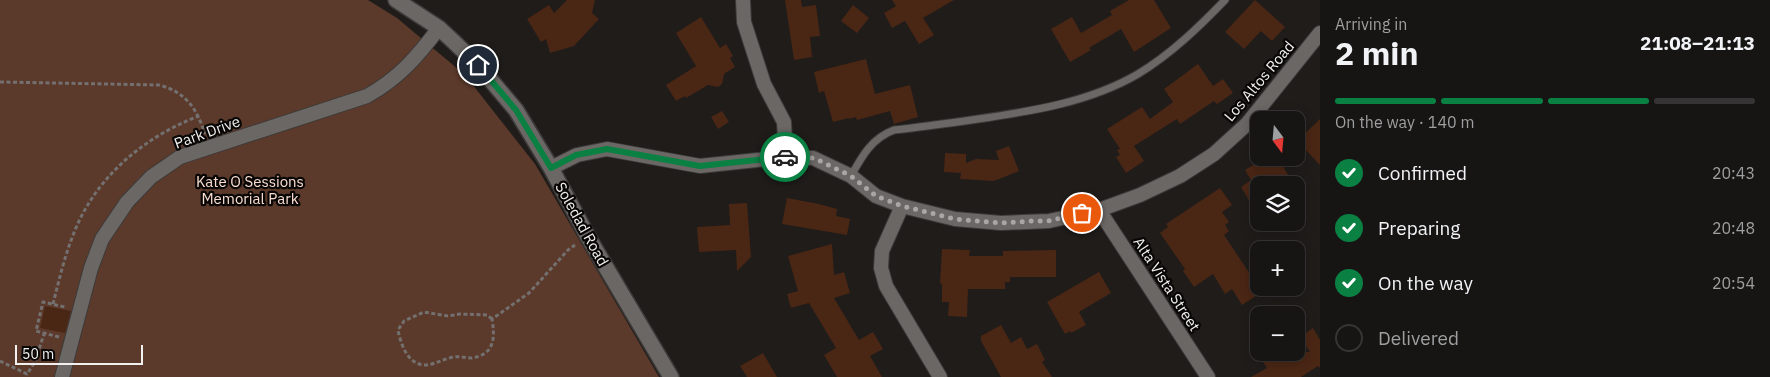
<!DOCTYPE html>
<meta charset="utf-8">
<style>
body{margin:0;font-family:"IBM Plex Sans",sans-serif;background:#242222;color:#f1f3f6;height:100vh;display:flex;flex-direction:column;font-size:19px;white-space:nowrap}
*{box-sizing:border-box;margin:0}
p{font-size:16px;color:#9e9fa0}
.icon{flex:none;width:28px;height:28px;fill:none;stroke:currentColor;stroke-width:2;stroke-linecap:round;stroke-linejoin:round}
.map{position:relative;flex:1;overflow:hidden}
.side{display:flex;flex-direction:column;background:#171514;width:450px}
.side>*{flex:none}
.needle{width:32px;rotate:164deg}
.tools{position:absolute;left:1250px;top:111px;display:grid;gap:10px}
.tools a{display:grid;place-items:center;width:55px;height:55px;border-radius:10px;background:#171514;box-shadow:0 2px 12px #0003,0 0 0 1px #363434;font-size:25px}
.scale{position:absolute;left:15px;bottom:12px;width:128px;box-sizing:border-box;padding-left:5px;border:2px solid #f3f1f0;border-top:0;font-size:14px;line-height:18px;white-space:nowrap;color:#f3f1f0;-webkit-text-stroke:4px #080706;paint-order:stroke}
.pin{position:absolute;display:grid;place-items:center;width:42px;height:42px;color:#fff;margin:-21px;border:2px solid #fff;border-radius:50%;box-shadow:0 1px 5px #0007}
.courier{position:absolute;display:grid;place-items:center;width:50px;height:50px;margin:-25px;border:4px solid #0b8043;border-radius:50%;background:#fff;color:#222;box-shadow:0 1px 6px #0007}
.headline em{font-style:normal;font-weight:700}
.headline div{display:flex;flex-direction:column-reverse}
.headline{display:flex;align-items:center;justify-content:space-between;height:85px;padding:0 15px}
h1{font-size:32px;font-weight:700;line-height:38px}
.bar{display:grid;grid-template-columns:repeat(4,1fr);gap:8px 5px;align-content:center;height:60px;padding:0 15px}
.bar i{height:6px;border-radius:4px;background:#363434}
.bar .selected{background:#0b8043}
.bar p{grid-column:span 4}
ol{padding:0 15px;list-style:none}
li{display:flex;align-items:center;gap:15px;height:55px}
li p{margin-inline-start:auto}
li .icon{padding:5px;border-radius:50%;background:#0b8043;color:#fff;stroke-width:4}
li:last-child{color:#9e9fa0}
li i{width:28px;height:28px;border:2px solid #363434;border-radius:50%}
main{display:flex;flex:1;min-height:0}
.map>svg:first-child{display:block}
.green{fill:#5c3a2b}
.building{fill:#4a2615}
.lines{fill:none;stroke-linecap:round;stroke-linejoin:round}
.lane-casing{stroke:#3c3a39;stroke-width:9}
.street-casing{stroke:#3c3a39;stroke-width:16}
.secondary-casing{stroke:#3c3a39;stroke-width:18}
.path{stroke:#73706f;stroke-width:3;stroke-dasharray:4 2.5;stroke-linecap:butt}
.lane{stroke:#6b6765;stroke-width:7}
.street{stroke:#6b6765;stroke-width:14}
.secondary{stroke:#6b6765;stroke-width:15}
.done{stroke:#a9a6a5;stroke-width:5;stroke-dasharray:0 9}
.route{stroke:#0b8043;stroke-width:6}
.labels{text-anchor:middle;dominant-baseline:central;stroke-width:4.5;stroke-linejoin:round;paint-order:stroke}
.street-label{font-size:15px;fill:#f3f1f0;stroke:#080706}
.park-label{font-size:15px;fill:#faddd1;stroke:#080706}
</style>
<main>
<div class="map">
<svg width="1320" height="377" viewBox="0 0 1320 377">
<rect width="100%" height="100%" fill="#1f1c1a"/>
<path class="green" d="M0,0H368L397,18L465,75L535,164L659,377H0Z"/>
<path class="building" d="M567,0H595L592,13L599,19L574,46L550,53L546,39L541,42L527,19L549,5L554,13Z
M785,0H801L802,7L816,5L820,36L810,37L812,57L794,60Z
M892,0H954L923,18L934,35L919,44L905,21L892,28L884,13L896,6Z
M1129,0H1154L1171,28L1134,52L1121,29L1089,48L1091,50L1070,62L1051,29L1072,17L1081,33L1112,15L1110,11Z
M1255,0L1285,27L1272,41L1261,31L1244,49L1225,32Z
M853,5L869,18L857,33L841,21Z
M701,17L720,48L726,44L733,56L730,58L735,67L724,74L722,84L718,87L708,85L686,98L685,96L676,101L666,85L696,66L676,33Z
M866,59L875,94L910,85L918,117L894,124L890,111L857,120L856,117L849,119V118L833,122L824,91L819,93L814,72Z
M1198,64L1213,86L1223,79L1233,93L1217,104L1214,101L1180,124L1177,119L1134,146L1144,161L1126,173L1116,157L1120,155L1117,150L1120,149L1107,129L1142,107L1150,119L1173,102L1164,89Z
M722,111L729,122L718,129L711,117Z
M1320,119V165L1297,141Z
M1009,146L1019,171L994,181L960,179L961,173L944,172L945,153L966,154V163L976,159L999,160L996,151Z
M1265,158H1278L1294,185H1259V217L1241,187L1251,180L1245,170Z
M1220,188L1232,205L1222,212L1229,222L1225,225L1229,231L1224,235L1262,292L1242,305L1232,289L1225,294L1213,274L1194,287L1183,271L1185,269L1160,233L1168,227L1166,224Z
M787,198L819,204L837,209L836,216L850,219L847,235L782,224Z
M747,203L751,257L737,271L736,250L699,252L697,227L730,225L729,204Z
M832,244L834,275L844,272L850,293L834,298L859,340L873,332L883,349L870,356L882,377H837L824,355L836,348L809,303L791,308L787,294L798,291L788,256Z
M942,249L970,250L969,256H1003V251L1056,250V277H1010V282H1005V289H968L967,317L948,316L949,302H942V284L940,283Z
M1099,272L1111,293L1079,312L1086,325L1071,333L1070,331L1065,334L1047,302Z
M45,306L71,311L65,333L40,328Z
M1001,325L1011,343L1021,337L1027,349L1037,344L1045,360L1042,362L1052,377H1001L981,341V336Z
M1313,328L1320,340V368L1318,366L1301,377H1251L1267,368L1257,352H1310L1300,337Z
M763,353L777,377H747L740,366Z"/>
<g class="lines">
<g class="lane-casing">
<path id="lane" d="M851,176C862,156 872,138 894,130C922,127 950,123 978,119C1033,111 1090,102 1138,74C1171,54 1199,27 1225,0"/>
</g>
<g class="street-casing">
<path id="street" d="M743,0L744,22L764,84L784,122L786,157
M551,168L577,155L607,149L700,166L786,157L813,158L851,176L876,196L902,206L955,219L1001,223L1049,221L1099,210L1140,195L1180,176L1214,154L1247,124L1320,33
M902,206L882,251L881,268L886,286L940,377
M1099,210L1208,377
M62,377L91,268L102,239L127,202L151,177L180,157L367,96C399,78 417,57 439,28"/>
</g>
<g class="secondary-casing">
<path id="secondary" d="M396,0L439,28L454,42L478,65L516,110L551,168L588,237L671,377"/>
</g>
<path class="path" d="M0,82L159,85C186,92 197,109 205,134
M53,304C60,276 67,246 80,219C104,170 149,135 199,116
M492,319L487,315L460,314L448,316L424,312L404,321L398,330C401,345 408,366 427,365C435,364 444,359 453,357C460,356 466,358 472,358C495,354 495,338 492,319L529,293L568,250L575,245
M59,337L36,331L43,302L65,307
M0,361L27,374L35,362L44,334"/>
<use href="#lane" class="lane"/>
<use href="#street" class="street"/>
<use href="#secondary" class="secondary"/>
</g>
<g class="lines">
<path class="done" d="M785,157L814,158L851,176L876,196L902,206L955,219L1001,223L1033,221H1048L1082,213"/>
<path class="route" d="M478,65L516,110L551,168L576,155L607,149L700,166L785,157"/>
</g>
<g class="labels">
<g class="street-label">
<text transform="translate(1259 81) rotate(-50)">Los Altos Road</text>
<text transform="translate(207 132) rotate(-20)">Park Drive</text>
<text transform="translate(582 224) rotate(61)">Soledad Road</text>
<text transform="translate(1167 284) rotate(57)">Alta Vista Street</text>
</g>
<g class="park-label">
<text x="250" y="181">Kate O Sessions<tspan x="250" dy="17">Memorial Park</tspan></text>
</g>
</g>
</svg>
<div class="tools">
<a><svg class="needle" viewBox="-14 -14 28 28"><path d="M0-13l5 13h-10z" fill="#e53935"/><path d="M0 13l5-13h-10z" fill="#9e9fa0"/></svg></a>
<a><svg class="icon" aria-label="layers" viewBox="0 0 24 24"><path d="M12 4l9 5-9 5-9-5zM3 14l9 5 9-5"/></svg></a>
<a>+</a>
<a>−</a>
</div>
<div class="scale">50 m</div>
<div class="pin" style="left:1082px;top:213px;background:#ea580c"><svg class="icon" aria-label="bag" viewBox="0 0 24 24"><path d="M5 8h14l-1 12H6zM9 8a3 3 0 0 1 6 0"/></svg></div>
<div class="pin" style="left:478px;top:65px;background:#1f2937"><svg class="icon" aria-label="home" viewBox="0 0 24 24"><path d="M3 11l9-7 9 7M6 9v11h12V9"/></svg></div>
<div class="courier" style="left:785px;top:157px"><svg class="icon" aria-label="car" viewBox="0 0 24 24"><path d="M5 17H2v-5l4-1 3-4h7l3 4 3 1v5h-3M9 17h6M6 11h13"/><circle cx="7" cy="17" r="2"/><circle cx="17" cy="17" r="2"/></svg></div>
</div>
<section class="side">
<div class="headline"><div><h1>2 min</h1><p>Arriving in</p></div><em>21:08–21:13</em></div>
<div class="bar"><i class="selected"></i><i class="selected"></i><i class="selected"></i><i></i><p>On the way · 140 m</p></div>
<ol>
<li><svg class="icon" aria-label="check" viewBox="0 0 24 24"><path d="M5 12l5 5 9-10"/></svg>Confirmed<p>20:43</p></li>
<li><svg class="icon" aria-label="check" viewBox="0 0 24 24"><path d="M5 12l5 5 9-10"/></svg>Preparing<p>20:48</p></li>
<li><svg class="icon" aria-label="check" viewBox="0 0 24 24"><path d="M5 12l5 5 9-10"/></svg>On the way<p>20:54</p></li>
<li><i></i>Delivered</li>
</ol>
</section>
</main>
